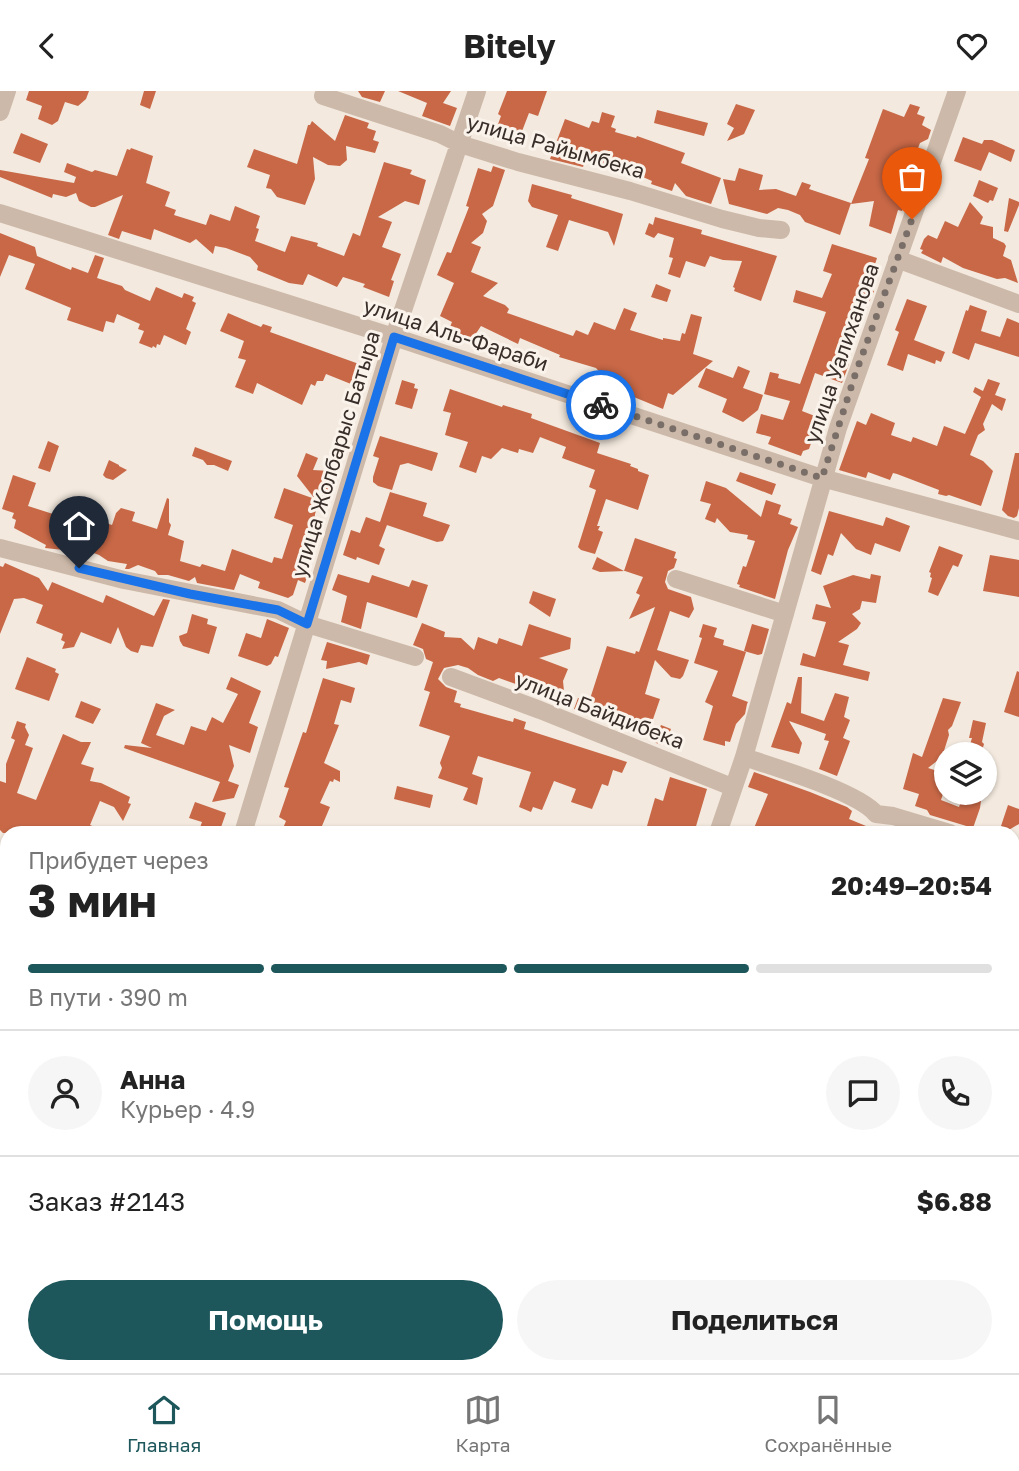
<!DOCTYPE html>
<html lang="ru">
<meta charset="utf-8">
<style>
body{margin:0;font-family:"Golos Text",sans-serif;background:#f6f6f6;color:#222;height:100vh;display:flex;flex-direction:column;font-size:26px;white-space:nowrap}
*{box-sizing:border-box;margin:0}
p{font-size:23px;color:#767676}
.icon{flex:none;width:38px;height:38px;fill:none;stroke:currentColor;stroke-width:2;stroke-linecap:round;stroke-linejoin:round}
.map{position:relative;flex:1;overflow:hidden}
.details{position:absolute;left:0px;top:735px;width:1020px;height:548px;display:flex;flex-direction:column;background:#fff;border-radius:21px 21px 0 0;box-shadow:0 2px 5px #0004}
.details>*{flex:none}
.buttons{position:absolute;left:934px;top:651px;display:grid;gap:14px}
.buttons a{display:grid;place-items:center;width:63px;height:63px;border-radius:50%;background:#fff;box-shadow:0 2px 5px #0004;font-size:35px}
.pin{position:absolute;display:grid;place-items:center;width:60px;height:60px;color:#fff;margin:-72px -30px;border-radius:50% 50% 50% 0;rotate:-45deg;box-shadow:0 0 7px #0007}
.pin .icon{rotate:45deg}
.courier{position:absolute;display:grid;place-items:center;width:70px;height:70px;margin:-35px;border:5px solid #1a73e8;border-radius:50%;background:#fff;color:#222;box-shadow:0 2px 9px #0007}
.overview em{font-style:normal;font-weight:700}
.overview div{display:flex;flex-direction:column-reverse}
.overview{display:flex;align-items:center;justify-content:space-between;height:119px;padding:0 28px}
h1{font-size:46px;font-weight:700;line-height:52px}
.bar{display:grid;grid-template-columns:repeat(4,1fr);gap:10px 7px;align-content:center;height:84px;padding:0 28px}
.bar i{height:9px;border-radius:5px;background:#e0e0e0}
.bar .current{background:#1d575b}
.bar p{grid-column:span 4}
.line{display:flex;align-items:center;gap:18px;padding:0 28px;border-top:2px solid #e0e0e0}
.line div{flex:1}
.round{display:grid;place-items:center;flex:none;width:74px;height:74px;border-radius:37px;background:#f6f6f6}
.cta{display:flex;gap:14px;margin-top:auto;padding:14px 28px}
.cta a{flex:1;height:80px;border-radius:42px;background:#1d575b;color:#fff;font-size:28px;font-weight:700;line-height:80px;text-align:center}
.cta a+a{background:#f6f6f6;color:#222}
header{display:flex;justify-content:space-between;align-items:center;height:91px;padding:0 28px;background:#fff;font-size:32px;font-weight:700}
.menu{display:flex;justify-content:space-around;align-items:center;height:98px;border-top:2px solid #e0e0e0;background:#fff;font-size:19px;color:#767676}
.menu a{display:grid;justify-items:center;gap:4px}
.menu .current{color:#1d575b}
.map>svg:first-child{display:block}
.building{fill:#c86847}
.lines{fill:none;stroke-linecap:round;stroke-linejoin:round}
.minor{stroke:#ccb9a9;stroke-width:18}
.highway{stroke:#5a4840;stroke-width:21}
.done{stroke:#7a6f68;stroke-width:7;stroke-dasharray:0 12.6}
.route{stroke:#1a73e8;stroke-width:9}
.labels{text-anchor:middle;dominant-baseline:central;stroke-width:6;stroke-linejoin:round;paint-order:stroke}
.street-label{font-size:21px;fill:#392e29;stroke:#faf3eb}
</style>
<header><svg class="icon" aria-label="back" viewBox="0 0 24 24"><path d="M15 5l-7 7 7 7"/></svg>Bitely<svg class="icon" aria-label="heart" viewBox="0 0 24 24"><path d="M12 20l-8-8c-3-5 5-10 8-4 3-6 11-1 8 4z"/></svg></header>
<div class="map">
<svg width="1019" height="1282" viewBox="0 0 1019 1282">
<rect width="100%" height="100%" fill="#f3e9de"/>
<path class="building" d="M29,0H89L86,8L78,15L65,11L58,30L52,34L38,28L42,15L26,9Z
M144,0H156L150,18L140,14Z
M358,0H385L380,11L362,6Z
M398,0H451L443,12L457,17L450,35L422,25L427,12Z
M507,0H547L538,25L529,22L519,48L507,52L493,47L501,25L498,23Z
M736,13L755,19L744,43L727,50L734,37L727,33Z
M910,13L920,16L917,23L925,26L922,34L931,39L928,48L920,52L907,85L913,87L906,109L902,120L898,119L891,143L869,135L874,110L851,113L869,68L865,67L883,18L904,26Z
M657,19L708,32L704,45L654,32Z
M602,21L615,25L611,36L616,38L615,41L636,47L637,45L685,62L681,72L721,87L711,113L686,105L675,92L672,100L651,93L652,90L620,76L596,73L586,66L583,76L550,68L565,28L589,37L592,30L599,32Z
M345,24L369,32L367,37L376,40L373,49L379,51L375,62L346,55L347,69L340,75L328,74L313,66L315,88L305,114L277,106L271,98L266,97L270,84L247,76L254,58L297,73L308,34H310L312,30L335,50Z
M21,42L48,53L40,72L13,62Z
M963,46L982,53L984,49H992L1015,59L1011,71L989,61L981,80L954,70Z
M131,57L153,65L146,92L170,101L165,115L176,119L174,124L206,134L210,123L230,130L235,115L260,125L256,137L259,138L255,150L285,161L291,145L318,152L317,155L344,165L353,142L360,145L384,71L412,79L410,83L426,89L419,114L405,110L378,126L392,131L382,156L401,163L391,189L394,190L389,206L363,196L365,193L343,186L337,196L308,183L303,194L289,192L257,179L258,175L250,166L226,157L215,155L213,163L196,148L190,152L154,138L151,149L122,140L119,148L108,144L123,104L95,116H91L79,110L76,102L66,106L53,103L52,107L0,86V79L74,92L76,86L64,81L67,72L92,81L95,79L117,85L127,58L130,59Z
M493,75L505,79L493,115L482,123L487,130L483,142L471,152L481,156L471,181L498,192L483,205L505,214L509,218L507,222L573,245L576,239L588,244L594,231L615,239L624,217L637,222L630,239L663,249V247L680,250L682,242L685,243L691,223L702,226L693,263L713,270L673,304L668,302L663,318L612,297L615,290L603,285L596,277L559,266L560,264L520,247L518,253L481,235L471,250L448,241L452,231L440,225L454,192L437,184L447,161L451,162L469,116L466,115L478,77L491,81Z
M739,77L763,84L759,99L776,98L796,105L802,91L811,94L809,98L851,112L840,144L805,131L800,124L788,119L778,117L767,123L729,113L723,88L735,90Z
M979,89L998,97L993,110L990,109L988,112L973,105Z
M532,93L572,104L571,107L623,123L614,155L608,141L569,129L558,160L546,156L558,124L532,116L528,110Z
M1009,107L1019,111V114L1008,141L1004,140Z
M970,111L983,126L980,133L993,136V147L1004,152L1006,155L1003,165L1011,169L1018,192L1005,187L997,188L963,177L943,166L941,172L921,162L923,159L920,158L924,148L928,144L937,148L945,130L958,136Z
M655,126L702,139L701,143L777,165L761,210L734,200L735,197L733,196L742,170L723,169L710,165L705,176L686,170L680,187L668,183L673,167L669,166L674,147L658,142L654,147L645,143L649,132L653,134Z
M0,142L35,156L37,165L71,179L72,176L88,182L95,164L104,167L97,187L122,195L125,199L150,210L156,196L182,207L184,202L194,206L192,210L196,212L186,238L191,241L186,254L164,244L160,254L157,253L156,257L153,255L152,257L139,252L144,240L138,238L140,233L117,223L114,232L106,230L103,241L67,229L71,217L25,198L35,173L9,164L0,186Z
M832,153L877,167L867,198L874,200L859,234L850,231L853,249L839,270L849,273L842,292L815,282L802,320L820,327L809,358L803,360L801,365L768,353L771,346L756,342L761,323L783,329L790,310L764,303L770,281L779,283L778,287L800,293L826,221L793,211L796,199L822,207L832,183L823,180Z
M656,193L671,199L667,211L651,206Z
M907,208L927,215L914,249L945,261L941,271L936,269L935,273L908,263L903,280L887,274L899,241L895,239Z
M970,214L987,220L981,240L1000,246L1007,227L1019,232V266L975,252L969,269L952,262L966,219L968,220Z
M228,222L261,236L263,233L272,236L270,241L359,273L351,293L326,283L323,290H317L315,295L311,293L302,314L257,292L253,303L235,296L246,269L238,267L244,250L220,240Z
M738,275L750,280L743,297L763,304L758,319L743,331L722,321L727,308L698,296L706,277L733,287Z
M988,288L1000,292L995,304L1006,308L1002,320L992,313L983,333L985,339L978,344L970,364L983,370L993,380L981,415L949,404L946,405L938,403L939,399L897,383L893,382L890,389L868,381L866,387L839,379L857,330L866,334L871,322L895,332L891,344L911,351L913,346L937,355L944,335L965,343L981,306L973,301L975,296L983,300Z
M402,289L415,293L414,297L418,298L412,318L395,313Z
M450,298L502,316L503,314L532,323L531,327L600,352L597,362L631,373L630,375L638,378V380L649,384L638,419L606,408L597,435H600L598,439L603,441L595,463L581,459L578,456L596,399L589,396L595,379L562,367L566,356L540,346L533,362L519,358L518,362L502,357L491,368L482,365L476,382L459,376L468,351L445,344L451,322L443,320Z
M380,345L438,362L432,380L408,372L400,374L392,399L378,395L373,391V386L379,367L373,365Z
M48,350L59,355L50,381L38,377Z
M195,356L232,370L228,380L214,374H207L203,369L192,365Z
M306,362L318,367L313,379L331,380L329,386L330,399L328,404L317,408L320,409L315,423L314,439L309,454L303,452L296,473L310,478L305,492L298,489L293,504L288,507L258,497L260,491L240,483L234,499L197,492L195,486L189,490L168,484H158L155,480L138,474L129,478H125L127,473L108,470L99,464L83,458L82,461L45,457L46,454L14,437L16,429L12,427L14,422L2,418L13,384L36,392L28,415L53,423L54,419L67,423L63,436L84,442L91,427L112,434L116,422L121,417L135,421L132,430L157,438L167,407L169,408V431L171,434L168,444L184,450L180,470L200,476L202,473L225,480L232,458L272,472L274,466L282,468L293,434L274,427L284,397L315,408L297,385Z
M1015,362H1019V417L1017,425L1014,427L1008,425L1002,419Z
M109,369L119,374V375L127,379L113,389L106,387L103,384Z
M740,381L776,393L772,404L736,390Z
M706,390L726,397L761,426L766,409L781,414L778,423L792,428L790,433L798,436L788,459L775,508L739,496L740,494L737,493L743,475L746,476L755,450L747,448L748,444L730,441L717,427L715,432L705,428L711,413L700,410Z
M390,401L427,412L423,425L450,434L443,450L437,451L381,432L387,434L379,455L385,458L379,474L357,466L356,469L343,464L351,439L360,442L366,426L380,431Z
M829,420L883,435L886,426L910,435L900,461L875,452L871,464L856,458L841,442L833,465L828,463L821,484L811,480Z
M635,447L676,461L674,467L677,468L674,477L668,480L665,491L668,498L691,506L694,518L689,527L670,520L657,559L689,569L683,585L680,588L671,586L655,569L645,603L660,608L652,631L645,632L628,626L625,637L615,634L618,625L614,624L615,621L589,611L607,555L635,563L636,560L639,561L655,516L629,528L640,504L636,502L643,486L625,480L600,481L592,478L597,466L624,480Z
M939,455L963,464L958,476L953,474L938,505L928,501L932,487L930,486L931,482L929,481Z
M990,464L1019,469V506L983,500Z
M5,472L39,487L48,500L52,491L103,512L106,504L154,525L163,508L170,509L153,556L141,554L138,562L131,560L126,556L118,536L111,553L81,541L74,556L62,558L65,551L61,549L63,543L36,532L43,514L24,507L14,508L0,543V475L3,476Z
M338,483L369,492L372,484L409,496L412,489L428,494L417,527L367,511L361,538L341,531L347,505L332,499Z
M871,483L881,485L876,512L862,510L860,518L852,523L861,532L857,538L838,551L849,554L843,574L870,581L868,590L800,574L803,562L815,566L826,531L812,528L816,513L831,517L823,495L853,484L870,488Z
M533,500L556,508L550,526L529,512Z
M192,523L208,528L207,533L217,536L209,563L183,555L180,550L179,545L187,542Z
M267,528L289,537L278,566L275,565L271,573L267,575L238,565L246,542L261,547Z
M422,532L445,541L444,546L461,547L474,559L478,546L497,553L499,547L522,555L529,533L571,547L570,558L539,567L568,578L563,590L564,600L561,603H556L528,593L527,597L499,587L493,590L478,584L468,577L458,574L444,577L438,588L446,596L457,600L454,611L461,613L460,616L513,631L514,627L526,631L524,638L627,671L622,682L613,679L608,695L602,693L592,718L571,711L576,698L554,690L542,719L533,716L531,721L519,716L531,681L478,665L472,683L483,687L477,714L463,709L468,697L438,687L442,677L440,672L450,645L419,635L430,601L424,599L433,571L426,568L423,558L413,554Z
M703,533L717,537L714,546L724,549L723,554L746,561L732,605L748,611L747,613L745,623L736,633L730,651L725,650V655L703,649L713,615L705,611L718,580L694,572L702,547L699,546Z
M752,533L769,538L762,563L758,564L744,560Z
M327,551L370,564L367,574L359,571L326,578L327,570L321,569Z
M27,566L56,578L55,581L59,583L49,610L15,598Z
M1017,580L1019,581V626L1004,621Z
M231,586L261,600L249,632L258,636L250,662L229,654L234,675L228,690L239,694L234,707L212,711L220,691L124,657L125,654L152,657L141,652L156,612L175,619L164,625L156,644L184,654L191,635L206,640L212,626L223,632L238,603L226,598Z
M798,586H802L801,622L824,630L835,602L849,606L844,626L850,629L843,647L850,650L837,685L819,678L829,650L824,649L826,643L789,630L802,652L799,663L771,656L787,611L791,613Z
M323,587L355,597L351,612L341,609L334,633L339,634L324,672L340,680V691L334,688L333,691L330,690L320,712L330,716L319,742H281L286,730L279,726L289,697L284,696L303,641L306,642Z
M578,607L591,612L586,624L574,618Z
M943,607L961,611L952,635L948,639L949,644L942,666L928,677L947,683V691L941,709L959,716L964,702H981L978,709L981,710L980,717L973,737L930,724L927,719L915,715L919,703L903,698L913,662L922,666Z
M81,610L101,618L93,633L75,626Z
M973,629L986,632L982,651L984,653L981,663H967L972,647H969Z
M17,630L26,633L25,636L29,644L25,654L33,657L17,702L36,709L63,643L81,651H91L81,673L94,677L90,690L101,692L130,706L128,712L131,713L123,730L114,716L100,710L90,734L109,742H3L0,739V690L6,692V673L15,649L11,647Z
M661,634L671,638L665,653L661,654L654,651Z
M754,681L810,701L847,716L852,720L849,728L883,742H752L768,703L748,696Z
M670,686L707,698L694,742H645L655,707L663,710Z
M397,695L433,704L430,717L394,708Z
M195,711L226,722L219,742H198L202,731L189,727Z
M1008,714L1019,718V733L1007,740L1001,735Z"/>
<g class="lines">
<path class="minor" d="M323,5L440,43L460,53L518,71L630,100L722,128L759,137L781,139
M0,21L7,0
M0,122L394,246L822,387L1019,440
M897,168L1019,213
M0,457L124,489L278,519L307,533L415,566
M676,488L785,523
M451,586L540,619L732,696
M744,666C774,676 858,701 876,723L893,725L950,742
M243,742L394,246L477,0
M718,742L744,666L838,337L957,0
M1013,761L1019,763
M0,821L7,802
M0,908L7,911
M1013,910L1019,912
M1013,945L1019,926
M1013,1022L1019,1024
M0,1023L7,1027
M0,1084L7,1069
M361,1276L380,1282
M942,1276L949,1282
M55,1282L58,1276
M902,1282L904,1276"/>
<path class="highway" d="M0,792L7,795
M1013,1148L1019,1152"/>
</g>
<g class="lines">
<path class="done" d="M601,314L822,387L855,284L912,128"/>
<path class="route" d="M79,477L190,503L278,519L307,533L394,246L601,314"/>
</g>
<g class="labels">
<g class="street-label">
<text transform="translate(556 55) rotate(16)">улица Райымбека</text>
<text transform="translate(456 243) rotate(18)">улица Аль-Фараби</text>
<text transform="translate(841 262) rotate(-71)">улица Уалиханова</text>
<text transform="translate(335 363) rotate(-73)">улица Жолбарыс Батыра</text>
<text transform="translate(600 619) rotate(21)">улица Байдибека</text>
</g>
</g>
</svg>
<div class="buttons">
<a><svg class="icon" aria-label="layers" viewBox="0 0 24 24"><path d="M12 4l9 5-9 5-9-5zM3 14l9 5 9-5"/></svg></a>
</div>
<div class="pin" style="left:912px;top:128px;background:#ea580c"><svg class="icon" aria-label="bag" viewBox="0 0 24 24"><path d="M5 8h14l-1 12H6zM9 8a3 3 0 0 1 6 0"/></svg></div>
<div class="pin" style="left:79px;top:477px;background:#1f2937"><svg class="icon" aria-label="home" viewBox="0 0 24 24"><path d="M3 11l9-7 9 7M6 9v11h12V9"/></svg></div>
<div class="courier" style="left:601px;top:314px"><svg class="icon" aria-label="bike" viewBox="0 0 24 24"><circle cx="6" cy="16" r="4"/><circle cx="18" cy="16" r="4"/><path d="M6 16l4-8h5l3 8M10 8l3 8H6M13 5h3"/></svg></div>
<section class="details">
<div class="overview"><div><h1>3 мин</h1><p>Прибудет через</p></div><em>20:49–20:54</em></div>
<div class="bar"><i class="current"></i><i class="current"></i><i class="current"></i><i></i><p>В пути · 390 m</p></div>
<div class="line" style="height:126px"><a class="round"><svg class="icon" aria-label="person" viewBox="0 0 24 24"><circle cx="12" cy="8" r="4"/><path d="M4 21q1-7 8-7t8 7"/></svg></a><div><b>Анна</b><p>Курьер · 4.9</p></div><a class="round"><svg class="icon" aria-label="chat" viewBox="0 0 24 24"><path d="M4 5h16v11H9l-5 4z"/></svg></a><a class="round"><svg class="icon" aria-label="phone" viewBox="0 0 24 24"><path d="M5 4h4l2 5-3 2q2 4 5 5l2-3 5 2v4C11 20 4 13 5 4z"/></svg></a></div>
<div class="line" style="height:91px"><div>Заказ #2143</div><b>$6.88</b></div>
<div class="cta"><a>Помощь</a><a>Поделиться</a></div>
</section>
</div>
<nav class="menu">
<a class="current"><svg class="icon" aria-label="home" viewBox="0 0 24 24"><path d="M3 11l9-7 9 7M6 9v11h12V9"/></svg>Главная</a>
<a><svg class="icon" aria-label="map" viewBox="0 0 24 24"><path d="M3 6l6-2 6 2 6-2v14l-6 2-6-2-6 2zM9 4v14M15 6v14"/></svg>Карта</a>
<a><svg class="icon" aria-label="saved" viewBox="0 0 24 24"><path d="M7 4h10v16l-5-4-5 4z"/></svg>Сохранённые</a>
</nav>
